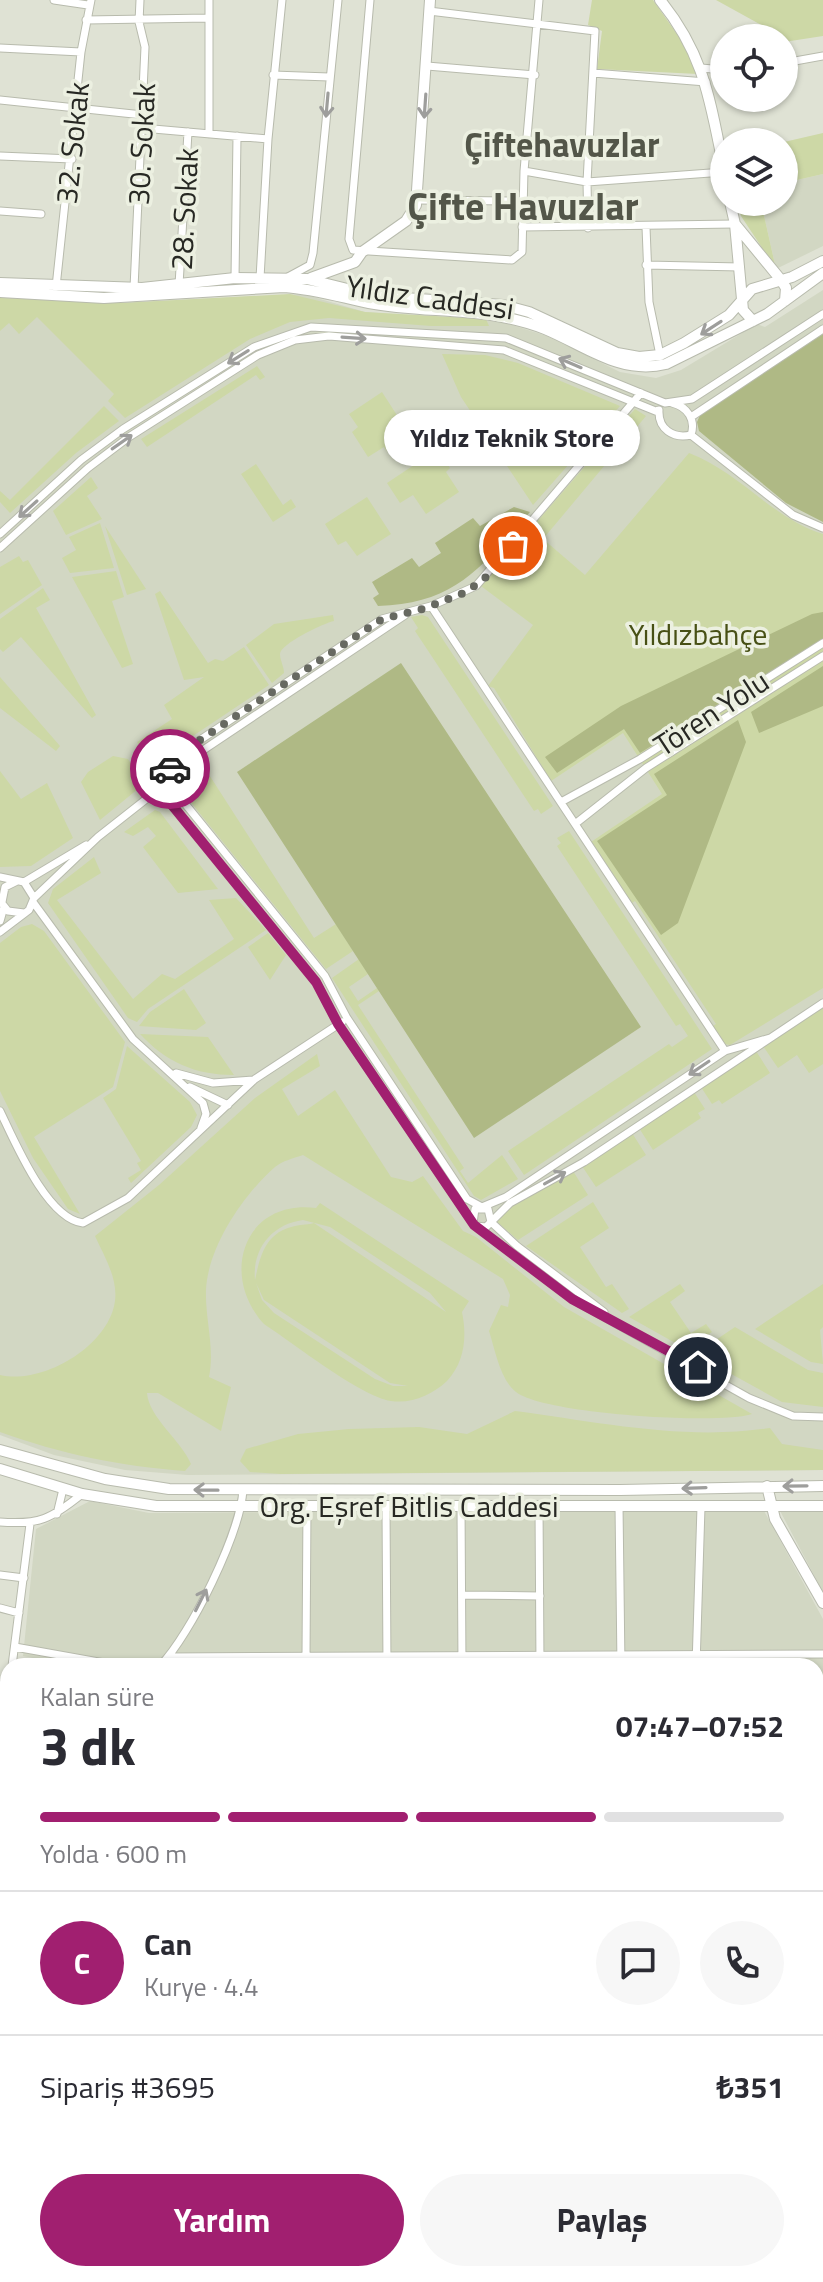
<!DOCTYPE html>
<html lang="tr">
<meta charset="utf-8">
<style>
body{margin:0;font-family:"Titillium Web",sans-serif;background:#f7f7f7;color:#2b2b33;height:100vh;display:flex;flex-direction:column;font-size:30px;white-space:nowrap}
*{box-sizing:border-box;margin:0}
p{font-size:26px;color:#7c7c81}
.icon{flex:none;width:44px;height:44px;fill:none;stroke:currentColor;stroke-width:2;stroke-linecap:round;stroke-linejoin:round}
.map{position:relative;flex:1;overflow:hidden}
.panel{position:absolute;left:0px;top:1658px;width:824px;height:624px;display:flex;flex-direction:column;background:#fff;border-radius:24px 24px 0 0;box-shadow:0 2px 6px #0004}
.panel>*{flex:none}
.controls{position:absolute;left:710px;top:24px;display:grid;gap:16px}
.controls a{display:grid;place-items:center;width:88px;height:88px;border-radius:50%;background:#fff;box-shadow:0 2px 6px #0004;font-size:40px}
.pin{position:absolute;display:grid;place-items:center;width:68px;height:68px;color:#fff;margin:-34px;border:4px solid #fff;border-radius:50%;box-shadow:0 2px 8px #0007}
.courier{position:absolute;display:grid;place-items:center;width:80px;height:80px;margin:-40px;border:6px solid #a11f70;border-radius:50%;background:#fff;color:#222;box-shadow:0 2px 10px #0007}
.bubble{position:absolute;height:56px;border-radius:28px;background:#fff;box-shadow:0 2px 6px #0004;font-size:26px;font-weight:700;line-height:56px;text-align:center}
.head em{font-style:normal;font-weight:700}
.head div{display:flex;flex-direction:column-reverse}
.head{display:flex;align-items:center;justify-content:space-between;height:136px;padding:0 40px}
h1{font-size:52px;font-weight:700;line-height:60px}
.bar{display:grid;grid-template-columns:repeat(4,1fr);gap:12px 8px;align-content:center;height:96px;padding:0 40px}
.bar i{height:10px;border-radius:6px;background:#e1e1e2}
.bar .on{background:#a11f70}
.bar p{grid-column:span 4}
.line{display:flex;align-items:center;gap:20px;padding:0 40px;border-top:2px solid #e1e1e2}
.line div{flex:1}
.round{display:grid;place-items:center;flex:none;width:84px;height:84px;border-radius:42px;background:#f7f7f7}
.action{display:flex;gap:16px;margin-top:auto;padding:16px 40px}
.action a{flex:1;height:92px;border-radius:48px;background:#a11f70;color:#fff;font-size:32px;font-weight:700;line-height:92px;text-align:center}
.action a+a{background:#f7f7f7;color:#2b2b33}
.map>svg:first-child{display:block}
.built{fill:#d2d7c3}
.green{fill:#cdd8a6;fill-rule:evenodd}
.forest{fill:#afb985}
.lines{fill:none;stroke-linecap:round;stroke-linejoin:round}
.street-casing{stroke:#b8bbad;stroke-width:9}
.secondary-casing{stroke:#b8bbad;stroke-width:12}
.street{stroke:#fff;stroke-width:7}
.secondary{stroke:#fff;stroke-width:10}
.oneway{stroke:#9e9e9c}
.done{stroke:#676961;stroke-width:8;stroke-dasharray:0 14.4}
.route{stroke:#a11f70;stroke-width:10}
.labels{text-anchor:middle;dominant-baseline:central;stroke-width:7;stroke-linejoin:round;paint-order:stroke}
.street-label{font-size:30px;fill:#272823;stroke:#ecf0e1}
.park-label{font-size:30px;fill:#475015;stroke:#ecf0e1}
.quarter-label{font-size:34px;font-weight:bold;fill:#535649;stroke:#ecf0e1}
.district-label{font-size:38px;font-weight:bold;fill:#535649;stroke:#ecf0e1}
</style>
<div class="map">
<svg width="823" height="2282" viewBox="0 0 823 2282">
<rect width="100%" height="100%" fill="#dfe2d4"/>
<path class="built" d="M823,174V246L776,269L761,202H784V183Z
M823,290V1470L188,1475L125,1470L54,1455L0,1435V298L121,303L303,294L365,312L502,322L547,336L620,372L656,378L681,370L757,324L765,327Z
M90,1501L149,1513L763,1509L823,1619V1993L816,1992V1666H74L23,1656L36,1529Z
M823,1508V1592L779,1509Z
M5,1754H8V1897H0V1789Z"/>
<path class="green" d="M592,0H653L686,47L698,74L597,69L602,31L588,25Z
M716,0H823V36L784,42V38H774V32Z
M823,133V174L784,183V142Z
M737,202H761L776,269L741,216Z
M290,294L365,312L486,319L489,326H431L329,318L290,322L250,339L125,418L108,401L114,394L37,317L19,334L9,323L0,331V298L121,303Z
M442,354L485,355L518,363L620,406L533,505L461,397Z
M257,366L265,377L260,380L256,375L147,447L141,439Z
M382,392L411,437L388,452L384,447L368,457L352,432L358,427L349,414Z
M104,406L119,421L76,453L10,513L0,502V491L10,500Z
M635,409L646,416L543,539L585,575L689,453C741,473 773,519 823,534V988L730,1045L725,1044L713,1026L716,1024L635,901L630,904L591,842L662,794L623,733L551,781L494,688L488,686L533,625L481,586Z
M438,449L450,468L446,472L459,492L426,514L413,495L400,503L387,483Z
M256,464L283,505L291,499L296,507L273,522L241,474Z
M91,477L98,488L87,496L102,519L66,535L53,511Z
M367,497L391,534L357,556L346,541L338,545L325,524Z
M100,523L114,568L70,573L62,558L76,550L69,537Z
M105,526L146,589L127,595Z
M19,556L23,562L28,560L42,585L0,614V567Z
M116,571L124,597L112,601L133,664L122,668L72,577Z
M43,588L50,600L36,608L96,715L92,718L21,637L3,652L0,649V619Z
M160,591L208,663L215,659L223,661L244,647L269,685L172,750L158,773L137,742L172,719L164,705L204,677L184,680L155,594Z
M333,615L334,621C324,623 280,644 280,654C280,660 284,667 284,673L272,683L246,645L274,624Z
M422,615L428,617L553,806L541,814L538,809L534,811L415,631L418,628L411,617Z
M0,677L60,746L56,751L0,708Z
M113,756L128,759L144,784L100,820L81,782L88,772Z
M192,763L200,774L206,770L314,938L336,924L353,951L326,969L176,784L178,773Z
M0,771L21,799L47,783L73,838L31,866L0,867Z
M155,810L160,812L218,889L178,893L143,847L156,836L148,827L133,836L124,832Z
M569,831L712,1049L524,1175L508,1151L669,1044L672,1047L688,1036L680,1024L676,1026L557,846L561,843L557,838Z
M94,857L101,873L57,900L133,999L162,974L175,979L234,939L209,900L236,898L266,930L148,1009L137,1022L128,1018L48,903L53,889Z
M32,924L44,931L125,1042L113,1087L34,1137L80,1214L68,1209L33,1158L0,1091V943L21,927Z
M268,933L286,955L270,980L248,947Z
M359,959L368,974L349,987L358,1001L377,988L379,991L358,1005L464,1168L460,1171L468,1183L502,1155L518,1179L481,1200L474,1196L332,978Z
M184,989L206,1023L196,1030L139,1026L150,1012Z
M823,1006V1064L809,1073L797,1055L778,1068L763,1046Z
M140,1034L208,1037L234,1075C195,1075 166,1062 140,1034Z
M127,1046L190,1102L197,1115L191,1127L131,1183L128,1178L141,1170L137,1163L141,1161L103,1098L116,1089Z
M756,1051L770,1073L722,1104L719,1100L712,1104L701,1087Z
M317,1054L320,1066L282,1089L298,1116L335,1090L391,1177L412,1182L423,1176L463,1231L476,1237L564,1307L752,1414C719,1425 543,1414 516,1392C500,1380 495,1349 489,1331L501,1305L508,1307L510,1295L503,1279L303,1155C294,1158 282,1161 275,1167C243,1195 208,1247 206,1290C205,1320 215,1347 209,1377L231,1387L221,1431L158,1393H147C149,1418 181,1440 191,1464L185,1471C120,1466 61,1454 0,1432V1375C43,1385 109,1346 115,1301C118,1278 104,1256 95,1236L159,1185L255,1098Z
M694,1092L705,1109L698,1113L701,1118L653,1150L639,1128Z
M632,1133L646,1155L596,1187L582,1166Z
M573,1171L588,1195L518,1240L496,1221L512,1205Z
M593,1202L609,1228L580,1247L606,1287L612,1284L629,1309L622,1313L526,1246Z
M320,1203L469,1301L462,1312C467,1336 465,1362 447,1381C432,1395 412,1404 391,1401C360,1396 293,1343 264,1324C219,1275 244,1199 316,1208ZM303,1220L330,1227L430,1293L446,1312L314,1223C309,1225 302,1224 295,1226C265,1232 260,1257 255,1280C252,1249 272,1224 303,1220ZM256,1283L264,1300L390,1383L408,1386H393L375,1379L274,1313L262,1300Z
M680,1284L685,1291L670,1302L691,1333L706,1324L712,1332L686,1349L629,1317Z
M823,1284V1327L820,1330L823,1364L811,1362L755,1329Z
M735,1327L808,1370L823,1373V1407L782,1402L695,1354Z
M515,1411C598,1422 686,1441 770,1428L782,1444L823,1450V1470L281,1474L250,1472L240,1461L246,1449L298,1434L349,1429L419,1427L467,1434Z
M223,2274H330L332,2282H223Z"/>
<path class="forest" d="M823,334V522L786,503L699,431L697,422L701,413Z
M514,507L530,512C483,565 457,604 378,606L373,598L379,594L372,582L412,558L419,567L441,553L435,543L473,518L480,526Z
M823,612V639L640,753L624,729L557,773L545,757L621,706L812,614Z
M401,663L641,1027L474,1138L237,772Z
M823,666V706L759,733L751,712Z
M738,720L746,742L678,923L661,935L597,841L667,795L654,774Z"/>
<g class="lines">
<g class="street-casing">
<path id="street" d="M54,0L88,5
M370,0L349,239L353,250L512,260L522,252L524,171L539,0
M429,11L595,31L587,182L588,228
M86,20L208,18
M0,48L81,52
M784,63L823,56
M427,66L535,75
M701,68L724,70
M593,73L706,82
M273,75L329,77
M0,100L143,115
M142,128L268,139
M209,134V0
M0,156L72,159
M524,171L587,182L724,172
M418,200L523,201
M0,211L41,214
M522,227L735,224
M646,227L649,302L660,355
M646,265L740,267
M235,278L237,136
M260,278L268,139L282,0
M286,278L310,265L313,253L338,0
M179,285L188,132
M56,287L81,52L91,0
M134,288L145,47L139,22L140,0
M672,403C688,407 696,420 691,435
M659,410C658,429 673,439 691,435L793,515L823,528
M691,417L823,329
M0,534L81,460L123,429L254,347L311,327L506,338L665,403L692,399L823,314
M0,548L88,468L129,437L258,355L295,340L329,336L504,350L658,412
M431,606L725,1051
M169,773L405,615
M165,779L325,976L347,1018L467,1199L482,1207L506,1197L725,1051L770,1038
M159,789L316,982L338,1024L474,1225L572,1299L749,1398L793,1416L823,1417
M561,802L640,759L823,643
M575,824L646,768L823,656
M0,877L24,882L34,898
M24,882L86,845
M0,901L8,911L24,913
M2,902L5,887L17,881
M33,902L133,1039L203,1103L206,1114L201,1128
M0,921L4,907
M0,932L29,910L34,898L98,837L159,789L176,756L382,619L431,606L476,586L641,393
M176,1073L213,1083L253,1080
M190,1087L228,1105
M0,1111C15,1142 47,1219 83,1223L128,1198L255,1079L342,1022
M473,1223L475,1209H488L491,1222L517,1246L604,1312
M476,1226L486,1227L510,1203L584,1162L823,1003
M539,1505L540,1666
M619,1505L621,1666
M386,1506L387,1666
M461,1506L462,1666
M57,1514L63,1489
M0,1522C39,1525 51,1519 82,1494
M0,1575L24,1578
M462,1595L540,1596
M0,1608L19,1613
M15,1647L121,1666
M168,1657L823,1654
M306,1657L307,1507
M12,1666L30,1524
M160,1666C191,1634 240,1534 243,1490
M696,1666L701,1507
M0,1685L8,1686
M0,1748L8,1694
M0,1763H8
M816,1803H823
M816,1873H823
M0,2177H8
M816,2224L823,2215
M816,2242L823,2234
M0,2262H8
M116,2274L118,2282
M171,2274L173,2282
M342,2274L345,2282
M396,2274L399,2282
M451,2274L454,2282
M509,2274L512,2282
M631,2274L633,2282
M748,2274L749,2282
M797,2274L814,2282
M74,2282L78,2274
M421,2282L441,2274
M540,2282L561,2274
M821,2282L823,2279"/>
</g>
<g class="secondary-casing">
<path id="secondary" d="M660,0C705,55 710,102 724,169
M730,202L735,224
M311,278L355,262L362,252L406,221L416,205L430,0
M0,283L142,288L235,278L307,279L376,296L503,305L529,312L617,353L639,357L660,355L684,343L729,315L752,289L792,277L823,261
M0,292L104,298L284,287C314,289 340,297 369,303C428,314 487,306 545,329C586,346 620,375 666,364L767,314L823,273
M753,321L743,310L735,224L781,280L786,288L785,301
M0,1450L105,1479L169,1489L620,1490L823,1486
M0,1469L82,1494L156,1506H823
M767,1486L775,1519L823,1603
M0,1909L8,1910
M816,2008L823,2009
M0,2034L8,2036
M0,2045L8,2047
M816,2149L823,2138
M695,2282L719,2274"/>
</g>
<use href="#street" class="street"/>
<use href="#secondary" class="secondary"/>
</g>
<defs><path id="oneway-shaft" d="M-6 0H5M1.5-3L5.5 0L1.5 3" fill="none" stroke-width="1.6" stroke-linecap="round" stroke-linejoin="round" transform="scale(2)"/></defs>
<g class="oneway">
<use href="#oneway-shaft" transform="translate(327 105) rotate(95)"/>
<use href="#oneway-shaft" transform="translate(425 106) rotate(94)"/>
<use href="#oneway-shaft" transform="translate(711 328) rotate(147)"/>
<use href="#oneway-shaft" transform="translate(354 338) rotate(4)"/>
<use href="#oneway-shaft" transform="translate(238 357) rotate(148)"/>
<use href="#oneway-shaft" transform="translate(570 363) rotate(-157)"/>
<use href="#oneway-shaft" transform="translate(122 442) rotate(-35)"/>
<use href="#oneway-shaft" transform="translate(28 509) rotate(138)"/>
<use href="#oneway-shaft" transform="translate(699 1068) rotate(146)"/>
<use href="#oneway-shaft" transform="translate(555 1178) rotate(-29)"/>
<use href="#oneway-shaft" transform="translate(795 1486) rotate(179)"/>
<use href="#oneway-shaft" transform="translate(694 1488) rotate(178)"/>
<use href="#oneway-shaft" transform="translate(206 1490) rotate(-179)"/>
<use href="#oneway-shaft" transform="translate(201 1600) rotate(-63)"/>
</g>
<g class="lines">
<path class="done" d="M170,769L176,756L382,619L423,609L466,592L485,578L513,546"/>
<path class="route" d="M170,769L159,789L316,982L338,1024L474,1225L572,1299L698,1367"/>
</g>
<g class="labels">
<g class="street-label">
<text transform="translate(72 143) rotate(-84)">32. Sokak</text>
<text transform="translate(141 144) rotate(-87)">30. Sokak</text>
<text transform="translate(184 209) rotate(-87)">28. Sokak</text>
<text transform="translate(430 297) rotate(8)">Yıldız Caddesi</text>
<text transform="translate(711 713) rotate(-33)">Tören Yolu</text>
<text x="409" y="1506">Org. Eşref Bitlis Caddesi</text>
</g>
<g class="park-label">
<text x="698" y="634">Yıldızbahçe</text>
</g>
<g class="quarter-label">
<text x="562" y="144">Çiftehavuzlar</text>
</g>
<g class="district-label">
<text x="523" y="206">Çifte Havuzlar</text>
</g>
</g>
</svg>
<div class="controls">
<a><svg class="icon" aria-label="locate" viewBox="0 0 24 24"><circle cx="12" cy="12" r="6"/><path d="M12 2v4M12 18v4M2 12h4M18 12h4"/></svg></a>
<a><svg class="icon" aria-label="layers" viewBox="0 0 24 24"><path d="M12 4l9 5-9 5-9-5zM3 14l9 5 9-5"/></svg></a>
</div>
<div class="pin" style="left:513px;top:546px;background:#ea580c"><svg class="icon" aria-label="bag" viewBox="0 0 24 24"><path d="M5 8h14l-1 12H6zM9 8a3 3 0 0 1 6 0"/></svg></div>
<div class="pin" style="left:698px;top:1367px;background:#1f2937"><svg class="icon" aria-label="home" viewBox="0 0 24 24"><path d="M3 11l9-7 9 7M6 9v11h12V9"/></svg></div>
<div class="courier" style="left:170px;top:769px"><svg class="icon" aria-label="car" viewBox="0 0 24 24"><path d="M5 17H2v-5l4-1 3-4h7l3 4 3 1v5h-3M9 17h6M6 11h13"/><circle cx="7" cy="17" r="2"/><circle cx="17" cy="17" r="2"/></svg></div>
<div class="bubble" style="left:384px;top:410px;width:256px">Yıldız Teknik Store</div>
<section class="panel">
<div class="head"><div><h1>3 dk</h1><p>Kalan süre</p></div><em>07:47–07:52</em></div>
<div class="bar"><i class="on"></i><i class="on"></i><i class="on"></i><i></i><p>Yolda · 600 m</p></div>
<div class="line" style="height:144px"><b class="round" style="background:#a11f70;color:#fff">C</b><div><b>Can</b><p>Kurye · 4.4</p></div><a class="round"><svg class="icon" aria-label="chat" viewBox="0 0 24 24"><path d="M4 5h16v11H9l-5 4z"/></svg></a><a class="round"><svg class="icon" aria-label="phone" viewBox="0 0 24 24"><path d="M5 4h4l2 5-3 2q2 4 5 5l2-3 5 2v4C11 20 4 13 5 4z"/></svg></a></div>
<div class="line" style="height:104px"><div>Sipariş #3695</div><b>₺351</b></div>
<div class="action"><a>Yardım</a><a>Paylaş</a></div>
</section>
</div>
